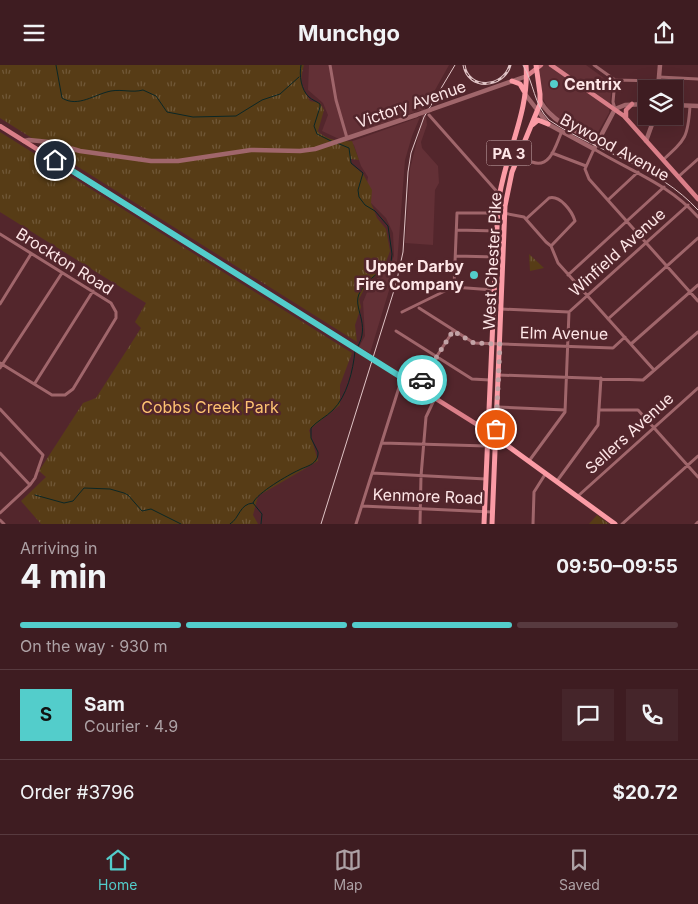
<!DOCTYPE html>
<meta charset="utf-8">
<style>
body{margin:0;font-family:Inter,sans-serif;background:#45252a;color:#f1f3f6;height:100vh;display:flex;flex-direction:column;font-size:19px;white-space:nowrap}
*{box-sizing:border-box;margin:0}
p{font-size:16px;color:#ada1a5}
.icon{flex:none;width:28px;height:28px;fill:none;stroke:currentColor;stroke-width:2;stroke-linecap:round;stroke-linejoin:round}
.map{position:relative;height:459px;overflow:hidden}
.panel{display:flex;flex-direction:column;background:#3e1c21;flex:1}
.panel>*{flex:none}
.fabs{position:absolute;left:638px;top:15px;display:grid;gap:10px}
.fabs a{display:grid;place-items:center;width:45px;height:45px;border-radius:0px;background:#3e1c21;box-shadow:0 5px 20px #0002,0 0 0 1px #573a3f;font-size:25px}
.pin{position:absolute;display:grid;place-items:center;width:42px;height:42px;color:#fff;margin:-21px;border:2px solid #fff;border-radius:50%;box-shadow:0 1px 5px #0007}
.courier{position:absolute;display:grid;place-items:center;width:50px;height:50px;margin:-25px;border:4px solid #53cdcb;border-radius:50%;background:#fff;color:#222;box-shadow:0 1px 6px #0007}
.summary em{font-style:normal;font-weight:700}
.summary div{display:flex;flex-direction:column-reverse}
.summary{display:flex;align-items:center;justify-content:space-between;height:85px;padding:0 20px}
h1{font-size:32px;font-weight:700;line-height:38px}
.bar{display:grid;grid-template-columns:repeat(4,1fr);gap:8px 5px;align-content:center;height:60px;padding:0 20px}
.bar i{height:6px;border-radius:4px;background:#573a3f}
.bar .current{background:#53cdcb}
.bar p{grid-column:span 4}
.line{display:flex;align-items:center;gap:12px;padding:0 20px;border-top:1px solid #573a3f}
.line div{flex:1}
.round{display:grid;place-items:center;flex:none;width:52px;height:52px;border-radius:0px;background:#45252a}
header{display:flex;justify-content:space-between;align-items:center;height:65px;padding:0 20px;background:#3e1c21;font-size:22px;font-weight:700}
.tab-bar{display:flex;justify-content:space-around;align-items:center;height:70px;border-top:1px solid #573a3f;background:#3e1c21;font-size:14px;color:#ada1a5}
.tab-bar a{display:grid;justify-items:center;gap:2px}
.tab-bar .current{color:#53cdcb}
.map>svg:first-child{display:block}
.built{fill:#633036}
.park{fill:url(#park-tufts)}
.lines{fill:none;stroke-linecap:round;stroke-linejoin:round}
.stream{stroke:#0b2726;stroke-width:1}
.minor{stroke:#a0666b;stroke-width:3}
.tertiary{stroke:#a0666b;stroke-width:4.5}
.secondary{stroke:#db7f89;stroke-width:4.5}
.primary{stroke:#fb9ba5;stroke-width:5}
.tram{stroke:#e0c4c6;stroke-width:1}
.rail-casing{stroke:#e0c4c6;stroke-width:3}
.rail{stroke:#53262c;stroke-width:1;stroke-dasharray:4;stroke-linecap:butt}
.tertiary-bridge{stroke:#a0666b;stroke-width:4.5}
.done{stroke:#c2a3a6;stroke-width:5;stroke-dasharray:0 9}
.route{stroke:#53cdcb;stroke-width:6}
.poi-dot{fill:#53cdcb;stroke:#53262c;stroke-width:2}
.labels{text-anchor:middle;dominant-baseline:central;stroke-width:5;stroke-linejoin:round;paint-order:stroke}
.shield{fill:#53262c;stroke:#cbacaf;stroke-width:1}
.shield-label{font-size:15px;font-weight:bold;fill:#fee6e7}
.poi-label{font-size:16px;font-weight:bold;fill:#fee6e7;stroke:#53262c;text-anchor:start}
.street-label{font-size:16px;fill:#fee6e7;stroke:#53262c}
.park-label{font-size:16px;fill:#fdc271;stroke:#53262c}
</style>
<header><svg class="icon" aria-label="menu" viewBox="0 0 24 24"><path d="M4 6h16M4 12h16M4 18h16"/></svg>Munchgo<svg class="icon" aria-label="share" viewBox="0 0 24 24"><path d="M12 15V3M7 8l5-5 5 5M5 13v7h14v-7"/></svg></header>
<div class="map">
<svg width="698" height="459" viewBox="0 0 698 459">
<defs>
<pattern id="park-tufts" width="24" height="20" patternUnits="userSpaceOnUse" patternTransform="scale(1.25)"><rect width="24" height="20" fill="#573c16"/><path d="M3 7l-1-3M5 7V3M7 7l1-3M15 17l-1-3M17 17v-4M19 17l1-3" fill="none" stroke="#705838"/></pattern>
</defs>
<rect width="100%" height="100%" fill="#53262c"/>
<path class="built" d="M309,0H449L425,43L427,60L421,77L422,83L438,101L439,118L435,125L433,180L405,178L410,104L422,56L421,45L339,74L322,66L328,50L323,38L308,25Z
M537,0H586L612,19L609,48L594,74L556,53L547,41L543,34Z
M420,52L412,71L405,95L397,199L370,288L359,282L365,271L363,237L371,218L380,211L391,199L394,191L393,168L386,153L369,136L365,129L368,112L361,101L354,80L350,77Z"/>
<path class="park" d="M0,0H304C299,17 301,21 310,36L320,38L324,45L318,66C325,75 342,77 352,76L359,95L351,94V99L363,109L372,125L371,138L377,153L386,164L390,186L383,205L368,217L359,234L361,242L355,260L357,277L0,53Z
M0,67L352,288L340,320V340L309,365L318,396L258,431L253,450L258,459H41L21,436L46,412L39,406L83,338L96,333L141,263L135,257L146,238L0,147Z
M529,189L544,203L530,206Z
M597,450L609,459H589Z"/>
<g class="lines">
<path class="stream" d="M56,0L62,33C78,43 95,29 111,26C122,24 132,28 143,25L156,31L167,47L193,52L236,51L262,35L280,29L299,12
M301,0C299,10 301,25 309,32C312,35 316,36 320,39V42L314,61L317,69L333,77
M337,78L349,83L351,98L363,108L358,125L359,132L365,140L375,146L388,161L392,189L391,197C381,207 366,215 360,227C351,243 372,258 357,283
M35,430L64,438L73,436L84,423L110,424L124,428L128,430L142,446L151,444L181,459
M230,459C240,453 239,439 253,438
M261,459L262,449L253,438C257,428 288,410 299,405C304,402 312,401 316,395C318,392 318,390 318,387L311,373V363C317,356 326,352 333,345C347,331 353,306 355,286"/>
<path class="minor" d="M330,0L336,35L347,73
M594,0L615,15L613,37L615,44
M659,12L698,14
M615,15L659,16
M429,50L499,129
M552,88L586,101
M509,91C518,92 523,94 532,97C551,104 556,79 562,66
M663,95C686,74 688,72 690,41
M678,112L698,94
M608,135L638,107
M503,148L524,152L546,177L551,181L558,198L654,305
M698,152C669,119 630,106 594,84L585,104L589,114L698,236
M526,154L549,133C560,130 572,146 575,156L551,181
M457,165L497,166
M0,169L111,238L116,247V253L73,324L65,330H52L0,298
M456,191L496,192
M568,210L664,122
M454,222L457,148H497
M0,239L31,189
M419,243L474,278L613,283L625,272
M501,244L569,247L688,140
M402,247L453,222L494,225
M608,254L698,173
M396,266L472,314L490,315
M631,279L698,220
M0,303L62,208
M498,310L643,315L698,267
M35,318L93,226
M417,322L453,266
M497,342L565,345
M0,344L43,390L35,413L30,420L0,448
M600,345H638L698,412
M382,378L487,381
M0,388L30,420
M529,396L565,347L569,247
M372,408L486,414
M557,416L598,360L601,313
M578,431L698,323
M362,441L492,447
M0,455L4,459
M356,459L402,313
M420,459L421,411L426,352L435,333
M533,459L534,427L546,408
M622,459L698,391
M696,459L698,457"/>
<path class="tertiary" d="M658,24L660,0
M525,29L548,59L594,84L615,44L625,40L646,39
M540,36C553,58 576,66 598,77
M674,40L698,41
M430,45L527,11
M24,76L29,75L49,77L80,86L151,96H178L251,85L300,86L315,84L416,50
M646,76L655,51"/>
<path class="secondary" d="M551,0L624,51L698,134
M527,11L541,0
M626,52V45L632,39
M0,61L489,367"/>
<path class="primary" d="M512,16L520,19L524,26
M532,60L538,55L548,59
M494,371L615,459
M484,459L498,140C503,93 530,48 526,0
M492,459L505,141L512,107L540,39V29L536,0"/>
<path class="tram" d="M523,0C534,18 534,40 549,55C597,87 658,101 698,145
M321,459L396,219L403,187L408,107L411,88L424,52L455,0"/>
<g class="rail-casing">
<path id="rail" d="M464,0C468,26 504,23 510,0"/>
</g>
<use href="#rail" class="rail"/>
<path class="tertiary-bridge" d="M416,50L430,45"/>
</g>
<g class="lines">
<path class="done" d="M422,315L453,266L474,278L500,279L496,364"/>
<path class="route" d="M55,95L417,322L422,315"/>
</g>
<g class="poi-dot">
<circle cx="554" cy="19" r="5"/>
<circle cx="474" cy="210" r="5"/>
</g>
<g class="labels">
<rect class="shield" x="486.5" y="75.5" width="45" height="25" rx="4"/>
<g class="shield-label">
<text x="509" y="88">PA 3</text>
</g>
<g class="poi-label">
<text x="564" y="19">Centrix</text>
<text x="464" y="201" text-anchor="end">Upper Darby<tspan x="464" dy="18">Fire Company</tspan></text>
</g>
<g class="street-label">
<text transform="translate(411 39) rotate(-19)">Victory Avenue</text>
<text transform="translate(615 82) rotate(29)">Bywood Avenue</text>
<text transform="translate(617 187) rotate(-42)">Winfield Avenue</text>
<text transform="translate(65 196) rotate(32)">Brockton Road</text>
<text transform="translate(492 196) rotate(-87)">West Chester Pike</text>
<text transform="translate(564 268) rotate(1)">Elm Avenue</text>
<text transform="translate(629 368) rotate(-42)">Sellers Avenue</text>
<text transform="translate(428 431) rotate(2)">Kenmore Road</text>
</g>
<g class="park-label">
<text x="210" y="342">Cobbs Creek Park</text>
</g>
</g>
</svg>
<div class="fabs">
<a><svg class="icon" aria-label="layers" viewBox="0 0 24 24"><path d="M12 4l9 5-9 5-9-5zM3 14l9 5 9-5"/></svg></a>
</div>
<div class="pin" style="left:496px;top:364px;background:#ea580c"><svg class="icon" aria-label="bag" viewBox="0 0 24 24"><path d="M5 8h14l-1 12H6zM9 8a3 3 0 0 1 6 0"/></svg></div>
<div class="pin" style="left:55px;top:95px;background:#1f2937"><svg class="icon" aria-label="home" viewBox="0 0 24 24"><path d="M3 11l9-7 9 7M6 9v11h12V9"/></svg></div>
<div class="courier" style="left:422px;top:315px"><svg class="icon" aria-label="car" viewBox="0 0 24 24"><path d="M5 17H2v-5l4-1 3-4h7l3 4 3 1v5h-3M9 17h6M6 11h13"/><circle cx="7" cy="17" r="2"/><circle cx="17" cy="17" r="2"/></svg></div>
</div>
<section class="panel">
<div class="summary"><div><h1>4 min</h1><p>Arriving in</p></div><em>09:50–09:55</em></div>
<div class="bar"><i class="current"></i><i class="current"></i><i class="current"></i><i></i><p>On the way · 930 m</p></div>
<div class="line" style="height:90px"><b class="round" style="background:#53cdcb;color:#111">S</b><div><b>Sam</b><p>Courier · 4.9</p></div><a class="round"><svg class="icon" aria-label="chat" viewBox="0 0 24 24"><path d="M4 5h16v11H9l-5 4z"/></svg></a><a class="round"><svg class="icon" aria-label="phone" viewBox="0 0 24 24"><path d="M5 4h4l2 5-3 2q2 4 5 5l2-3 5 2v4C11 20 4 13 5 4z"/></svg></a></div>
<div class="line" style="height:65px"><div>Order #3796</div><b>$20.72</b></div>
</section>
<nav class="tab-bar">
<a class="current"><svg class="icon" aria-label="home" viewBox="0 0 24 24"><path d="M3 11l9-7 9 7M6 9v11h12V9"/></svg>Home</a>
<a><svg class="icon" aria-label="map" viewBox="0 0 24 24"><path d="M3 6l6-2 6 2 6-2v14l-6 2-6-2-6 2zM9 4v14M15 6v14"/></svg>Map</a>
<a><svg class="icon" aria-label="saved" viewBox="0 0 24 24"><path d="M7 4h10v16l-5-4-5 4z"/></svg>Saved</a>
</nav>
